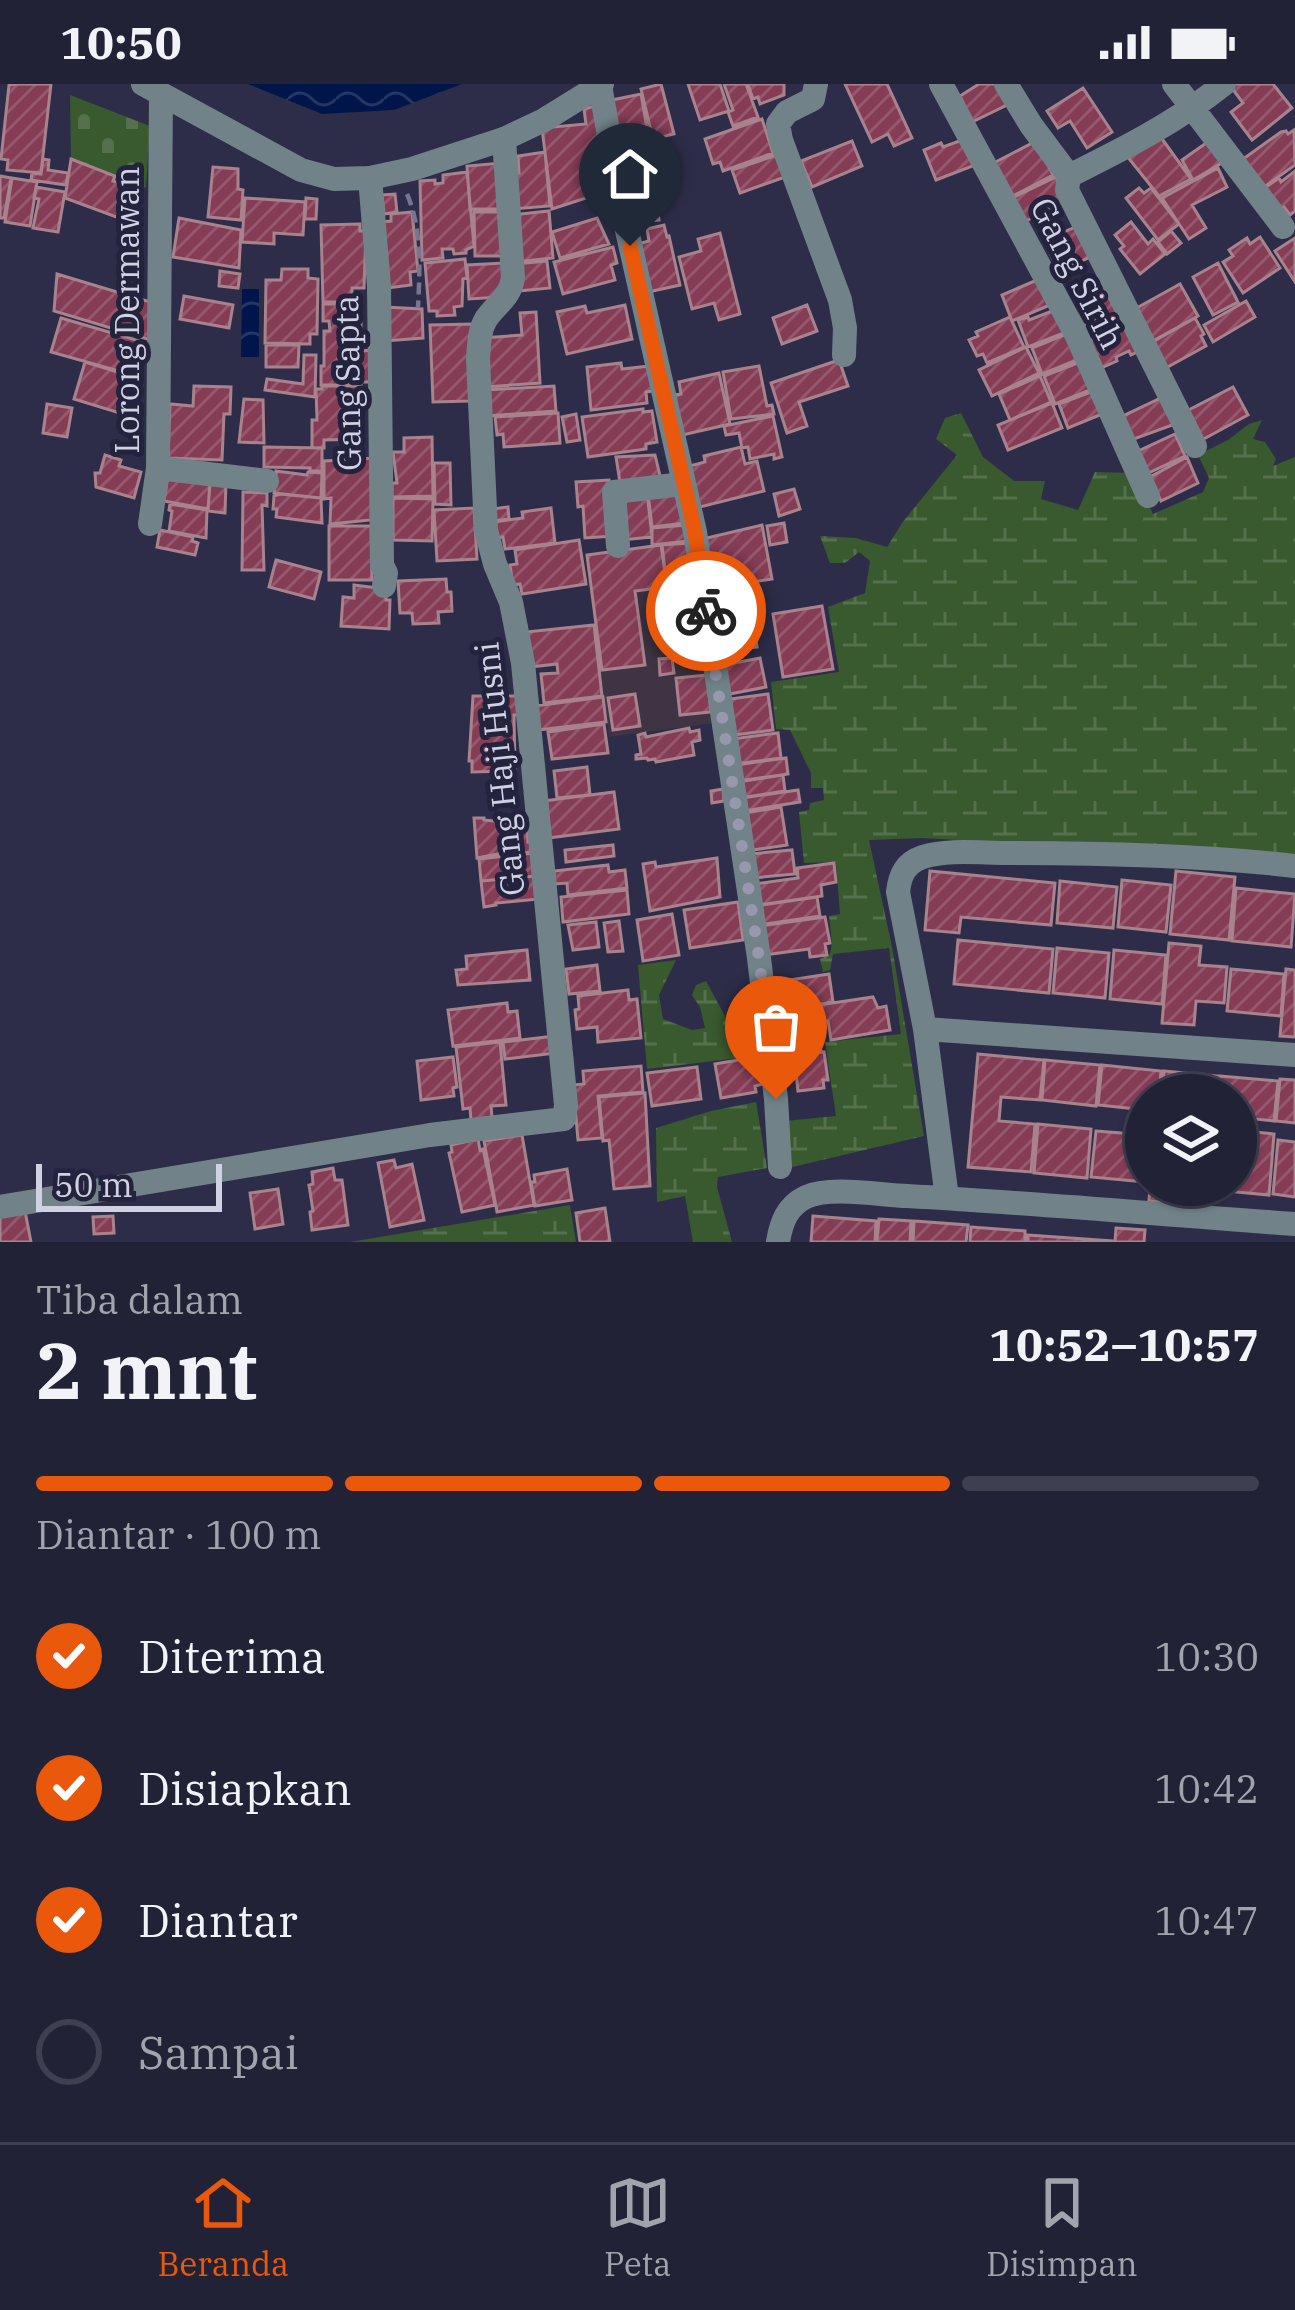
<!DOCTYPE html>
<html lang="id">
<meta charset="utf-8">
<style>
body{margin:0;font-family:"IBM Plex Serif",serif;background:#2e2f42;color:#f1f3f6;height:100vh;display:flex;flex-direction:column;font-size:45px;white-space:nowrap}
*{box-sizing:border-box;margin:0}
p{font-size:39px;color:#a2a4ad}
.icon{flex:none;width:66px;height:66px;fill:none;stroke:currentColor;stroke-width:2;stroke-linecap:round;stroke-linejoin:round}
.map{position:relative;height:1158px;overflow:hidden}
.sheet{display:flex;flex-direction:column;background:#222237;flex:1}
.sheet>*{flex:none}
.buttons{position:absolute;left:1125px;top:990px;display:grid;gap:24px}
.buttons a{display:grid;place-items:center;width:132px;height:132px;border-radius:50%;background:#222237;box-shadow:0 3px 9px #0004,0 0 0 3px #3f3f52;font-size:60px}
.scale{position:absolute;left:36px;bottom:30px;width:186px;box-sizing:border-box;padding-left:12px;border:6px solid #d0d1e3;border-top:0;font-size:33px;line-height:42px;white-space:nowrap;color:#d0d1e3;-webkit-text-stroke:9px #23233e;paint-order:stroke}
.pin{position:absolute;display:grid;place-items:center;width:102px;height:102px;color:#fff;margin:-123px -51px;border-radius:50% 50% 50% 0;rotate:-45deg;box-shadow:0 0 12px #0007}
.pin .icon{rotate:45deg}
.courier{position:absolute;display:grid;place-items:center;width:120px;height:120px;margin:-60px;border:9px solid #ea580c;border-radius:50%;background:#fff;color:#222;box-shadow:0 3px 15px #0007}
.summary em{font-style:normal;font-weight:700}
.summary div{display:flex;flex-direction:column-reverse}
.summary{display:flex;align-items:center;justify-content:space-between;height:204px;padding:0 36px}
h1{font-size:78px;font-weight:700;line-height:90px}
.bar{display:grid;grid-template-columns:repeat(4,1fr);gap:18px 12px;align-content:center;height:144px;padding:0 36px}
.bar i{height:15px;border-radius:9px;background:#3f3f52}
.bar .on{background:#ea580c}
.bar p{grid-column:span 4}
ol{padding:0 36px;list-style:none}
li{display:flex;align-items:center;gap:36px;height:132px}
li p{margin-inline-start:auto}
li .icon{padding:12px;border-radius:50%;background:#ea580c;color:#fff;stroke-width:4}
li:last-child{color:#a2a4ad}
li i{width:66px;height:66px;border:6px solid #3f3f52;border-radius:50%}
.status{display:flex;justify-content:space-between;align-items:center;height:84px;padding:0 60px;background:#222237;direction:ltr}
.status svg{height:33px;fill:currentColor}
.tabs{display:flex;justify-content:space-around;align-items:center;height:168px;border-top:3px solid #3f3f52;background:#222237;font-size:33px;color:#a2a4ad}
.tabs a{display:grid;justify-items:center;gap:6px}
.tabs .on{color:#ea580c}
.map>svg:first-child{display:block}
.education{fill:#3e3443}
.wetland{fill:url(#wetland-marsh)}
.cemetery{fill:url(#cemetery-stones)}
.water{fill:url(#water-waves)}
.building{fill:url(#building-hatch);stroke:#a8828d;stroke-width:3}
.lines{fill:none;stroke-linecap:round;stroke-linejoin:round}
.path{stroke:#76768e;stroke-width:4.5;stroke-dasharray:12 6;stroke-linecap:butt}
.minor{stroke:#718389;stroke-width:24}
.tertiary{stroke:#718389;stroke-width:24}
.done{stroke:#9798ad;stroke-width:12;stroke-dasharray:0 21.6}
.route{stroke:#ea580c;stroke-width:15}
.labels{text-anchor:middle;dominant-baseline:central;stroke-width:10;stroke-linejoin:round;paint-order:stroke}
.street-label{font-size:33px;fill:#d0d1e3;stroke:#23233e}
</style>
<div class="status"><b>10:50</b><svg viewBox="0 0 49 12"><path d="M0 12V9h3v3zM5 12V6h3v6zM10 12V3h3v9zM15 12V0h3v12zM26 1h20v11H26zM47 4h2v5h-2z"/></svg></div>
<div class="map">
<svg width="1295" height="1158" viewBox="0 0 1295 1158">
<defs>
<pattern id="wetland-marsh" width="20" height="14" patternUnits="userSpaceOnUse" patternTransform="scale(3)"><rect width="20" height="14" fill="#39592e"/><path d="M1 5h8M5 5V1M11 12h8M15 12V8" fill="none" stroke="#55704c"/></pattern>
<pattern id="cemetery-stones" width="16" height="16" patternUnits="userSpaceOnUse" patternTransform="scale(3)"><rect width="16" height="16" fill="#39592e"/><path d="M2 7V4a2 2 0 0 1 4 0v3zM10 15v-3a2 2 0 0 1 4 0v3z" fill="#55704c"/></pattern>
<pattern id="water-waves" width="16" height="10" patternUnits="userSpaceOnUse" patternTransform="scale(3)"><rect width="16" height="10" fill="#00154a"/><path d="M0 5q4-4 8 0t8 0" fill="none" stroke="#243664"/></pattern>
<pattern id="building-hatch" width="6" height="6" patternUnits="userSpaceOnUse" patternTransform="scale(3)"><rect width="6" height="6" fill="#853d56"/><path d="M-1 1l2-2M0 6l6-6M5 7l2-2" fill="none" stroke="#95586e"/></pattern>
</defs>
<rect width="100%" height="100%" fill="#2d2d49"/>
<path class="education" d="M691,458L714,639L609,653L585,471Z"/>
<path class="wetland" d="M961,329L983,373L1014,397H1045L1041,415L1078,426L1095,388L1133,389L1153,430L1203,408L1209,394L1198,371L1228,356L1249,340L1262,336L1253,355L1265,358L1276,375L1273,382L1295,373V776L923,754L869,756L892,863L924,1052L788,1084L785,1037L836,1032L825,958L901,950L889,864L833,870L830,886L823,888L820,875L830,870L832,860L829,832L840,830L836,778L804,779L799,728L809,726L810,719L824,716L823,704H811V689L790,646L776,645L771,598L839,588L828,523L865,509L870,477L859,468L845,479H830L820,452L856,454L887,463L902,439L957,371L936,355L945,334Z
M676,876L659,911L663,935L692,946L705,944L700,923L692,911L696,901L706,897L726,934H739L749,948H760L763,971L647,985L638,881Z
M756,1018L767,1084L718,1093L717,1103L732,1158H693L685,1112L657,1118L656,1044L711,1027Z
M570,1121L576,1158H350Z"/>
<path class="cemetery" d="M70,11L150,42L146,104L71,74Z"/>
<path class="water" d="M248,0H462L394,26L322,30Z
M242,205H259V273H241Z"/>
<path class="building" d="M17,0H51L41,89L7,86L8,76L1,75L9,1Z
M661,0L674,50L653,55L641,5Z
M688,0H720L729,27L700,36Z
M724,0H746L758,33L733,42L728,28L733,26Z
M748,0H784V11L760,20L758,13L753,15Z
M845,0H887L912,54L894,62L888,50L872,58Z
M979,0H1000L1009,20L972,38L960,12Z
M1234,0H1273L1292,24L1252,56L1231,28L1243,19L1231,3Z
M1083,4L1112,48L1087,64L1070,37L1058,44L1047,27Z
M641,10L652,73L620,79L612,16Z
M598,21L611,106L552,125L542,44L586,40L584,25Z
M762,35L773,69L723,87L720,78L713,80L705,55Z
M1294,46L1295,81L1263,104L1243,75L1281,48L1286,47L1288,50Z
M1160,52L1191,95L1159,112L1126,71Z
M968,54L978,80L936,96L924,66L941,59L943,63Z
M852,57L862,82L812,103L801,77Z
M1036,57L1053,91L1009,114L992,80Z
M1209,57L1225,77L1193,96L1182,76Z
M545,68L550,122L513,125L511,89H519L518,72Z
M777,71L785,93L740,109L732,86Z
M652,74L658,110L624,115L619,80Z
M43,75L49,76L48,86L68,89L66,101L31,96L32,89L41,90Z
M71,75L115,92L113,97L139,105L135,119L138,134L135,140L65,114Z
M501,79L506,125H470L467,82Z
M213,83L238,85V105L243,106L241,136L208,133Z
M1218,84L1227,103L1192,121L1206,144L1189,155L1162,114Z
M1295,87V127L1290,131L1284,123L1279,126L1263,105L1279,94L1281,98Z
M467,88L474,162L466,166V169L454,170L453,165H442L443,174L422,176L420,97L435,96V100L443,99V91Z
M0,92L11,94L4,134H0Z
M1056,93L1067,116L1022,139L1010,115Z
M12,94L37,98L30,142L5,138Z
M36,103L65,108L58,148L33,144L39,115L34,114Z
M1139,104L1144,109L1151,104L1179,140L1158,156L1126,114Z
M395,110L397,128L384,130L382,111Z
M245,114L305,118L303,151L274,149V160L242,158Z
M306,114L317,115L316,135H305Z
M657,121L659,136L642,138L640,123Z
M549,127L553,174L515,178L520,130Z
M412,128L418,187L410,188L411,201L387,204L379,138L391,137V130Z
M474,128H506V172H475Z
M179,134L241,146L239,184L173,173Z
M597,134L609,160L560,174L552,148Z
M1131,138L1148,160L1153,155L1165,170L1140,190L1120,165L1124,162L1115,151Z
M360,140V147H366L364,204H352V218H323L321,141Z
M664,141L667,153L669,152L680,201L644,209L634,161L649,157L647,145Z
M1080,141L1094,171L1059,188L1047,162L1066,153L1064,148Z
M1171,147L1181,159L1167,170L1158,158Z
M720,149L740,230L719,236L714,219L692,225L679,173L701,167L698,155Z
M1260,153L1280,184L1243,209L1223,178L1233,172L1229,166L1247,154L1250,160Z
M1295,154V198L1275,167Z
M613,163L617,179L611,181L615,196L563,210L554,178Z
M465,175L467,194L463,195L462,222L454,223L455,231L437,232V227H429L425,179Z
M547,177L550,204L518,207L515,180Z
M504,179L505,200L500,213L469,215L467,181Z
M1218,179L1238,218L1213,231L1193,193Z
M282,185H308V194L318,195L317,250H310V260L265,259L266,196H281Z
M220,187L240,190L238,204L219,202Z
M57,190L154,219V257L54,227Z
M1037,196L1050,221L1012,237L1002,211Z
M1180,200L1198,232L1151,258L1133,226Z
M1111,207L1121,232L1087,245L1077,221Z
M184,212L233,221L229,244L180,235Z
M1246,217L1255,233L1213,258L1204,241Z
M323,220H347V232L361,231V267L373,266V298H360L361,301H321V282H324V247H330L329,237H323Z
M625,221L632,255L567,270L557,228L585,222L587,229Z
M807,221L817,247L782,260L773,234Z
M384,223L422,225L423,254L385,257Z
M1060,224L1069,247L1028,263L1018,236L1028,233L1029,236Z
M536,228L540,299L485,303L482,254L522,251L520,229Z
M1010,233L1024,263L987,279L983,270L977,272L969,256L978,252L976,248Z
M61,234L143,258L133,291L51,268Z
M1195,234L1204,250L1201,252L1206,262L1164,285L1149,260Z
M1128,239L1141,266L1131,271L1129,267L1116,273L1117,277L1101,284L1089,257Z
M473,240L470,317L433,318L430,241Z
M1071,248L1082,274L1042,290L1032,264Z
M266,261H299L298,283H266Z
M1026,263L1039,289L992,312L979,286Z
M304,271H316L315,313L265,306L267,295L303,300Z
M839,276L848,302L799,318L807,342L787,349L771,299Z
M85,278L121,289L119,295L140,304L135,330L127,328L126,331L74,315Z
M1080,278L1090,306L1055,320L1044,292Z
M621,279L622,285L650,282L653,307L646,308L647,319L591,326L587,283Z
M759,282L767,322L772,321L774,330L731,335L723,288Z
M719,289L730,340L678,352L669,312L681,310L679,298Z
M1040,292L1051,318L1010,336L999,310Z
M194,302L231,303L230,330H224L222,376L168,374L170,320L193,322Z
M322,302H361L363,355L324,356V364H312V336H317L316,305H322Z
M554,302L556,327L486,332L485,306Z
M1233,303L1248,331L1200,357L1185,328Z
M1096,306L1102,330L1068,344L1059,320Z
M1165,312L1178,339L1134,355L1121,333Z
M244,315L263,316L264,359L239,358Z
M1052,319L1062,344L1008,366L998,341Z
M47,320L72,324L67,353L43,349Z
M643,325V328L652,327L657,358L646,360V365L588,373L582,333Z
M558,329L560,359L504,363L503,350L497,351L495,333Z
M576,330L580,356L567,358L562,333Z
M773,332L782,373L774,375V370L750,375L748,363L742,364L739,349L726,351L724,342Z
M1175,350L1185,372L1144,391L1134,369Z
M432,353L433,412L392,413V399H397L393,368H404V354Z
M264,363L322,364V387H310V384L264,383Z
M741,363L745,380L757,377L764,407L696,424L686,383L705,378L704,372Z
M105,371L121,376L119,382L141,388L134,414L96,403L95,389H100Z
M655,371L661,396L621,405L616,373Z
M1187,373L1198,399L1161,417L1150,393Z
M376,374L371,436L330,440L331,414L324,415V377Z
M434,379H450L451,421L435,420Z
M276,387L307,391L308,388L322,389L321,414L274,409Z
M168,392L210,401L208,425L164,417Z
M210,396L226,398L225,429L208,427Z
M609,396L613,452L585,454L583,422L578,423L576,398Z
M679,404L685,439L652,443L648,409Z
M794,405L800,425L779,432L774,410Z
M243,408L267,409V422L262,421L264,486H242Z
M647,408L652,453L621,456L617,411Z
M280,410L321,414L322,439L276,433L277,425H273L274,412Z
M393,414L433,415L432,457L393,456Z
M170,420L207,426L206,454L169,447L172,427L169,426Z
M508,423L509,435L493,437L492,425Z
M474,424L477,475L437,477L434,426Z
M551,424L555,459L505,465L503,453L496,454L494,438L523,434L522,428Z
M784,439L787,458L770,461L767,442Z
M687,441L688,457L652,461V444Z
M762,441L772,495L752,498L753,504L718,507L698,456Z
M329,442H371L372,496H329Z
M160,446L193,453L192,457L198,459L195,471L157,463Z
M579,456L586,500L522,510L520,500L513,501L510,481L517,480L515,466Z
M690,459L694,491L686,492L687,501L667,503L662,461Z
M661,461L667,503L635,507L645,581L602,586L587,471Z
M276,476L321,488L314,515L269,503Z
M446,495L447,508H451L452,527L438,528L439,539L413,540L412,529H400L398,497Z
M354,501L386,505V516H390L389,545L341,542L343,513L354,514Z
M751,522L757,563L721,568L715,527Z
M822,522L833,585L783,593L773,530Z
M594,541L602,612L544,619L541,590L558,589L557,580L530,583L526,548Z
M672,574L674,589L660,591L659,575Z
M760,574L766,603L730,610L724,581Z
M707,591L711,628L680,631L676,594Z
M635,610L640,642L613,646L608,614Z
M768,610L773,646L734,651L730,615Z
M473,612H517L518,631H514L515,687L472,688V677H469Z
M603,613L606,638L538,646L535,622Z
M604,640L608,669L552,675L548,648Z
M689,644L690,648L699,646L700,656L692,658L694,671L656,678L655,675L648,676L647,674L636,675V671L641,670L638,651L645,649L646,653Z
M778,649L781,674L735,680L732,655Z
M786,674L788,690L738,697L736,681Z
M587,683L590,711L557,714L554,687Z
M783,691L785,707L740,714L738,698Z
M723,705L724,717L712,719L711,707Z
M798,706L800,718L744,727L742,714Z
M614,708L619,745L548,754L543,717Z
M781,723L787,761L746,767L745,729Z
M474,734H484V736L494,737L519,736L520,743L527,742L528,758L534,757L535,769L508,768L477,774Z
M613,761L614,772L566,778L565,766Z
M792,766L795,790L752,794L750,770Z
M533,769L536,792L481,797L479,775Z
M717,774L720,813L650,827L643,780L655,778L656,783Z
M834,779L836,798L821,801L822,812L758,821L755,800L798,794L797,784Z
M608,781L609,788L625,786L627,804L568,811L567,799L555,800L554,787Z
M930,787L1055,799L1051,841L961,833L959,849L925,846Z
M1176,787L1235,793L1229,856L1170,850Z
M536,792L539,815L496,819V821L484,823L481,797Z
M1122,796L1171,801L1166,848L1118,843Z
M1060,797L1117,803L1113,844L1057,839Z
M1236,804L1295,810L1291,863L1232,857Z
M627,806L629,830L563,838L561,813Z
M817,813L820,832L758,841L755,822Z
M738,818L743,856L690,864L684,826Z
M672,830L679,871L643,877L637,836Z
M825,833L830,859L825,860L827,871L810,873L809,865L764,871L760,842Z
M619,837L623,867L608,868L604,839Z
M596,838L599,863L573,866L568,841Z
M958,856L1053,865L1049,909L954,900Z
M1169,859L1201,862L1199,881L1227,883L1224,919L1196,917L1194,941L1162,939Z
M1057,864L1109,869L1105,914L1053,909Z
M527,866L530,896L458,901L456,886L467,885L466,872Z
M1114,866L1166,871L1162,920L1110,915Z
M597,881L600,907L569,910L566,885Z
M1231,885L1284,890L1281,932L1227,927Z
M1286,885L1295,886V953L1280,952Z
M829,890L833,918L815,921L817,938L777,944L770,899Z
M628,906L629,916L637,915L641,954L598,958L597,943L577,945L575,926L579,925L578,912Z
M873,913L878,924L886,922L890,946L831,956L828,937H821L819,921Z
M507,919L508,928L517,927L520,954L453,962L448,926Z
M817,942L821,967L777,974L774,949Z
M555,952L556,969L505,975L503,958Z
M500,958L506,1021L491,1022L492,1033L471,1036L470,1024L463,1025L456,963Z
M824,968L828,996H823L824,1004L798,1007L794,972Z
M978,970L1044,976L1040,1016L1001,1013L999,1037L1035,1040L1031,1088L968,1083Z
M453,973L457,1003L453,1004L454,1012L421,1016L417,977Z
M750,974L751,981L760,980L763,1000L755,1002L756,1008L721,1014L715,980Z
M1045,976L1100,981L1096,1022L1042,1016Z
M1102,981L1161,987L1159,1011H1146V1026L1098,1021Z
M641,982L643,1008L598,1012L602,1054L578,1056L573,1001L584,1000L583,987Z
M697,983L701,1015L652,1022L647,989Z
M1164,987L1218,992L1216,1011H1162Z
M1220,992L1278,997L1274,1037L1236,1033V1011H1219Z
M1280,995L1295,996V1039L1276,1037Z
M645,1009L650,1102L614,1105L609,1056L603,1057L599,1013Z
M1038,1040L1091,1045L1087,1094L1034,1089Z
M1096,1047L1146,1051V1098L1091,1093Z
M1246,1047L1274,1050L1269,1111L1215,1106L1216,1101H1236V1060L1245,1061Z
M522,1051L534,1121L497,1128L484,1057Z
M478,1055L480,1066L483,1065L495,1121L462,1128L449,1069L452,1068L451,1061Z
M1278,1056L1295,1058V1113L1273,1110Z
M394,1076L396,1084L412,1080L424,1136L390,1143L378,1079Z
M333,1084L335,1096H342L348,1141L312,1146L310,1128L313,1127L309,1101L313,1100L312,1088Z
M567,1085L572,1116L535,1122L531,1098H535L534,1091Z
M1150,1101H1212L1210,1123L1149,1117Z
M278,1105L283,1140L255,1145L250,1109Z
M605,1124L610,1158H580L576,1129Z
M25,1127L31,1158H0V1132Z
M113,1132L114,1149L94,1150L93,1133Z
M813,1132L876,1137L875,1158H811Z
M879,1135L911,1137L910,1158H877Z
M914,1137L968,1141L966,1158H913Z
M971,1143L1025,1147V1158H970Z
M1116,1144L1145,1146L1144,1158H1115Z
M1028,1151L1112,1157V1158H1028Z"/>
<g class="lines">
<path class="path" d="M407,110C422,145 420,185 418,223"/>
<path class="minor" d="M816,0L813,15L787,28L778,40L781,56L840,216L845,244L844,271
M941,0L1076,250L1148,412
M1006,0L1031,41L1069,92C1123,65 1177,38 1224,0
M1174,0L1283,143
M600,1L621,120L695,448L759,874L776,1015L780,1083
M1069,92L1067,106L1195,362
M370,94L379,202L382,481L386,489L384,502
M158,384L267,397
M150,440L158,384L161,12
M618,462L614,408L683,400
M925,945L1295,971
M947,1114L925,945L898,808C900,791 905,779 923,773C948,765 980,769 1007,769C1102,769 1200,771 1295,782
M0,1123L430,1051L564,1035L566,1021L523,579L511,518L495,480L486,446L478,275C479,261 479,247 486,235C496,220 511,213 513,193L504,55
M778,1158C781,1139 787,1122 806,1113C830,1102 880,1111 907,1112C1036,1119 1166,1131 1295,1140"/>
<path class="tertiary" d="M143,0L301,86L334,95L370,94L412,85L504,55L544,36L602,0"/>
</g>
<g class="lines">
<path class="done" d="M706,527L759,874L776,1015"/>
<path class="route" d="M630,162L695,448L706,527"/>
</g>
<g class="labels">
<g class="street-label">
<text transform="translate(1078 189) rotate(63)">Gang Sirih</text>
<text transform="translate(126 226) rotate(-90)">Lorong Dermawan</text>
<text transform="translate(347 299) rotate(-91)">Gang Sapta</text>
<text transform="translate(499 685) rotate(-96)">Gang Haji Husni</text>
</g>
</g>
</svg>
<div class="buttons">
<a><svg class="icon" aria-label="layers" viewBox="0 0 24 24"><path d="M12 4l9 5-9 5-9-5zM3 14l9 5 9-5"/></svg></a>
</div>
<div class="scale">50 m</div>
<div class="pin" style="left:776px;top:1015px;background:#ea580c"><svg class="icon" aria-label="bag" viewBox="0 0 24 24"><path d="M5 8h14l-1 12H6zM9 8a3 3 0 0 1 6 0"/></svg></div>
<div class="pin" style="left:630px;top:162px;background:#1f2937"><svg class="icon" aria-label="home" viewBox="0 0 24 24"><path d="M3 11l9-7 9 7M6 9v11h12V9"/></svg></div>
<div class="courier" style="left:706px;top:527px"><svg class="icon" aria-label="bike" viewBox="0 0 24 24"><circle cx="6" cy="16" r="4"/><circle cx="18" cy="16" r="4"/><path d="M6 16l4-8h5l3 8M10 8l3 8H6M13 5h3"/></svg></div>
</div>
<section class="sheet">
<div class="summary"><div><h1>2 mnt</h1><p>Tiba dalam</p></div><em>10:52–10:57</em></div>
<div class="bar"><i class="on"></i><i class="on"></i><i class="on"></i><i></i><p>Diantar · 100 m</p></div>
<ol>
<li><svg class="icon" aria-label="check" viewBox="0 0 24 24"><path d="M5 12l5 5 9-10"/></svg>Diterima<p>10:30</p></li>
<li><svg class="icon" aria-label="check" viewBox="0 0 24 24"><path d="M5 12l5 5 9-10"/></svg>Disiapkan<p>10:42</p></li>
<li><svg class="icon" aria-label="check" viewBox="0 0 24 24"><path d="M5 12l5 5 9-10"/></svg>Diantar<p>10:47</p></li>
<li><i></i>Sampai</li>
</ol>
</section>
<nav class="tabs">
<a class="on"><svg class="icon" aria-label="home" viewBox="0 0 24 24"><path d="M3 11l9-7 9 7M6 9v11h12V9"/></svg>Beranda</a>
<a><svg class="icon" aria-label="map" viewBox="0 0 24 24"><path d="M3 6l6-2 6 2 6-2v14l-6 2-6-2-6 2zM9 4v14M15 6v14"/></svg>Peta</a>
<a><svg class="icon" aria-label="saved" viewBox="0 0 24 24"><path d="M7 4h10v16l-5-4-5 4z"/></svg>Disimpan</a>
</nav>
